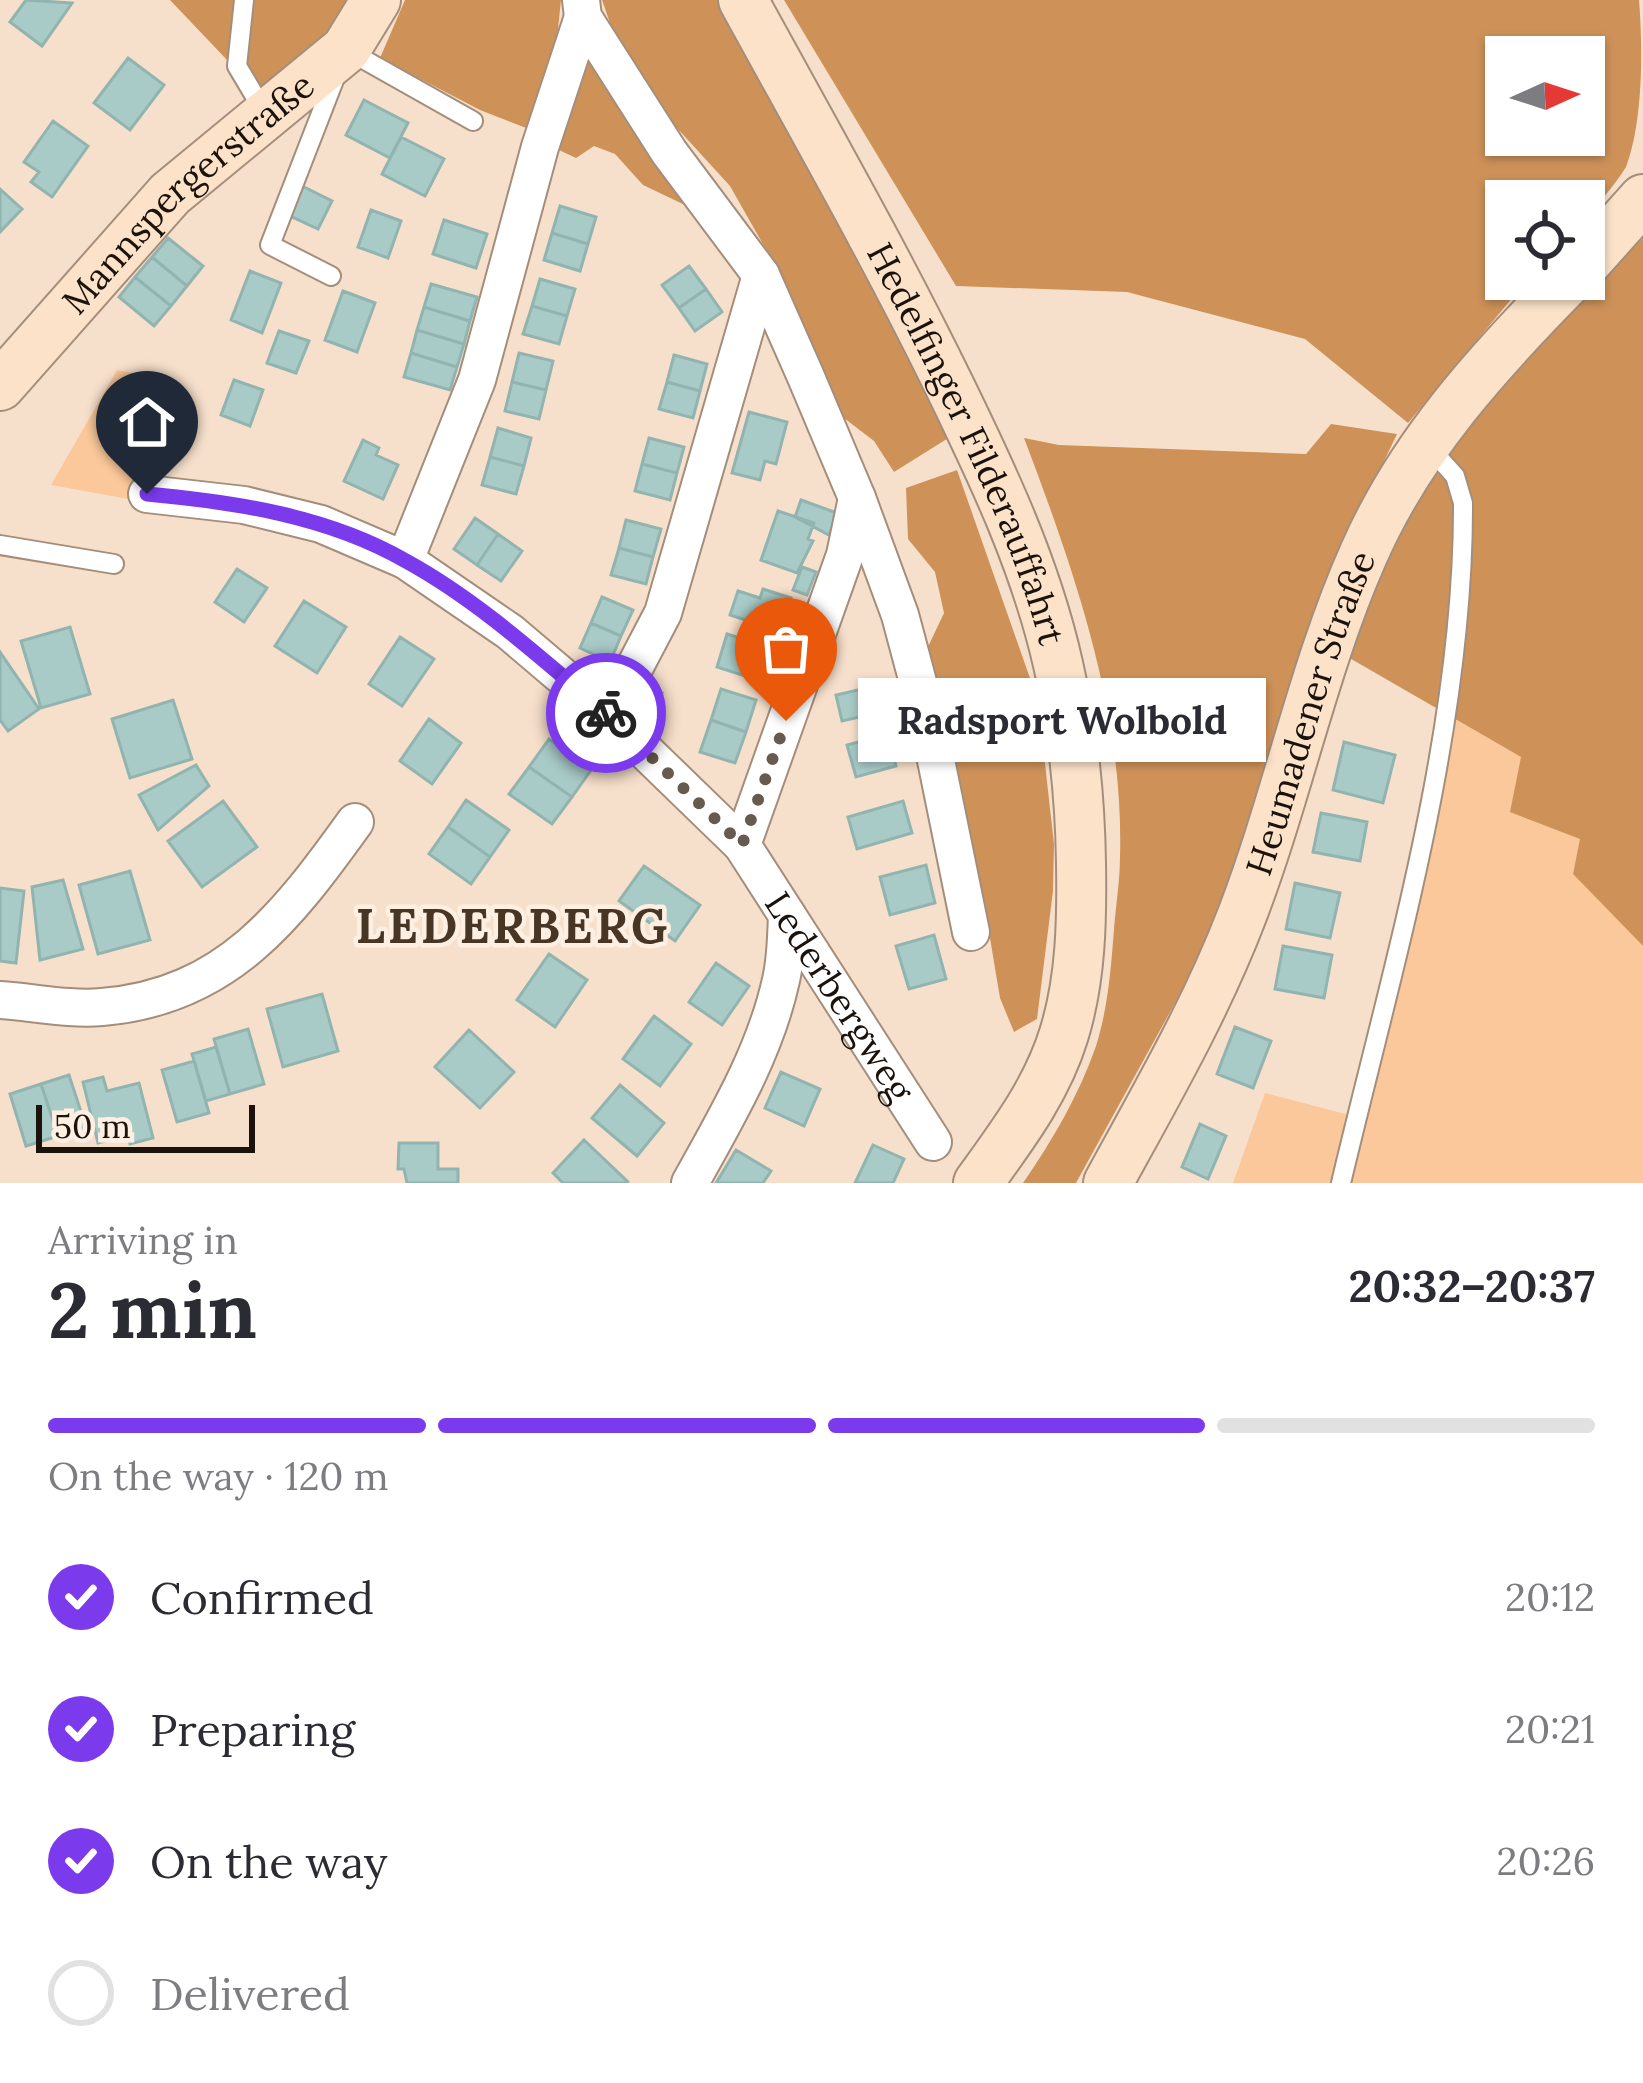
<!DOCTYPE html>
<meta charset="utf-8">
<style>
body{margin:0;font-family:Lora,serif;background:#f7f7f7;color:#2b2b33;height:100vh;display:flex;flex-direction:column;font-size:45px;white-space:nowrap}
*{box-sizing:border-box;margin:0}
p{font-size:39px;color:#7c7c81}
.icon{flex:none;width:66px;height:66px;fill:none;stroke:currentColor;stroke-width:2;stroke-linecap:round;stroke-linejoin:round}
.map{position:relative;height:1183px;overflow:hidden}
.details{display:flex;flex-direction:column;background:#fff;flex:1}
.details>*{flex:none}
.needle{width:78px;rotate:87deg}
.controls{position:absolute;left:1485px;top:36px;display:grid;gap:24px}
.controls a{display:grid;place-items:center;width:120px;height:120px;border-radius:0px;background:#fff;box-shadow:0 3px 9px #0004;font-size:60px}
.scale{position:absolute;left:36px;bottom:30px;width:219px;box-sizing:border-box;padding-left:12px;border:6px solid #1a120b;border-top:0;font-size:33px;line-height:42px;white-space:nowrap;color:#1a120b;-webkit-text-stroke:9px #fdefe2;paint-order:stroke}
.pin{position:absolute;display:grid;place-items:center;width:102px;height:102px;color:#fff;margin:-123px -51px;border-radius:50% 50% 50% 0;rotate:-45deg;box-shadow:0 0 12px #0007}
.pin .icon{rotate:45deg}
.courier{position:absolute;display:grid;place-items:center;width:120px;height:120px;margin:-60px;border:9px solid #7c3aed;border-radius:50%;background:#fff;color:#222;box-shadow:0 3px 15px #0007}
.bubble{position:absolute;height:84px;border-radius:0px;background:#fff;box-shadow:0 3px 9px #0004;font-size:39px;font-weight:800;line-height:84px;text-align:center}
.headline em{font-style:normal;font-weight:800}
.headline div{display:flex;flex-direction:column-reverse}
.headline{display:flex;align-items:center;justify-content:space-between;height:204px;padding:0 48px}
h1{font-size:78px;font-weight:800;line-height:90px}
.bar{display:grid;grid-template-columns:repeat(4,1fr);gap:18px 12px;align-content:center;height:144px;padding:0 48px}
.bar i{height:15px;border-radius:9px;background:#e1e1e2}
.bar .current{background:#7c3aed}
.bar p{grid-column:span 4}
ol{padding:0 48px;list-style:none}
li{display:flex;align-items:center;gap:36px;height:132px}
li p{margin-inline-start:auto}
li .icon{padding:12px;border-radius:50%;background:#7c3aed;color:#fff;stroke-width:4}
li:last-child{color:#7c7c81}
li i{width:66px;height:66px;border:6px solid #e1e1e2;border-radius:50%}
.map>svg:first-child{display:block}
.green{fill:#fac89a}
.forest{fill:#ce9259;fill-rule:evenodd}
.building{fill:#a8cbc7;stroke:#91b4b0;stroke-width:3}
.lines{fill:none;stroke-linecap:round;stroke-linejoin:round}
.lane-casing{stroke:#a48e7b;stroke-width:22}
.street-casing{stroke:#a48e7b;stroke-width:40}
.secondary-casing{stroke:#a48e7b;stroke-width:52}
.lane{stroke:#fff;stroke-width:18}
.street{stroke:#fff;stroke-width:36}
.secondary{stroke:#fbe2c9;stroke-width:48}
.done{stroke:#675a4e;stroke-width:12;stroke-dasharray:0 21.6}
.route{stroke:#7c3aed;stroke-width:15}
.labels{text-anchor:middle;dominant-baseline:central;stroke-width:9;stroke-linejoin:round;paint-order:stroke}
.street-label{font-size:36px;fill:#1a120b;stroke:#fdefe2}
.district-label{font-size:48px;font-weight:bold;letter-spacing:3px;fill:#483524;stroke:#fdefe2}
</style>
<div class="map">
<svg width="1643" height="1183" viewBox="0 0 1643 1183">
<rect width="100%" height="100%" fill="#f7e0cb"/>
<path class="green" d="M117,370L182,383L134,500L51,485Z
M1444,713L1521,757L1581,839L1573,874L1643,946V1183H1233L1265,1093L1357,1117Z"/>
<path class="forest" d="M170,0H349L310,55L266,101Z
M405,0H561L557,39L534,131L480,110L380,58Z
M602,0H719L950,437L894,472L874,441L840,415L789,290L730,186L666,116L617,43Z
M784,0H1639C1643,49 1643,123 1626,167C1615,185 1599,203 1584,218V201H1506V279H1528L1408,423L1305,339L1127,292L956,286ZM1506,57H1584V135H1506Z
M591,47L687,206L643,185L615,154L594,146L576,158L559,150Z
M1643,238V946L1573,874L1580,839L1510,812L1521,757L1346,656C1375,582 1404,505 1452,440C1507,366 1577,304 1643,238Z
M1331,424L1397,434L1329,577L1303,646L1223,899L1197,963L1076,1183H1023C1052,1141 1079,1095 1096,1046C1108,1008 1111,968 1114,929C1116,904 1120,880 1120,856C1124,712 1074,570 1024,438L1059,445L1306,454Z
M957,470L1038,701L1054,844L1053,891L1037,1019L1014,1032L1000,998L986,914L926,651L944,613L935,572L908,539L906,488Z"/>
<path class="building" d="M26,0L72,3L42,46L10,22Z
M128,58L164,85L130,130L94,103Z
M364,100L408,123L390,158L346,135Z
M53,121L88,146L52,197L31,182L39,172L24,162Z
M401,137L444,159L425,196L382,174Z
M302,186L332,201L318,229L288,215Z
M0,189L22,209L0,232Z
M560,206L596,217L588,244L552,233Z
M371,210L401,221L388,258L358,247Z
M444,220L487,234L476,268L433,254Z
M552,233L588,244L580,271L544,260Z
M168,238L203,266L187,286L152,257Z
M152,257L187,286L171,306L135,277Z
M689,266L706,289L679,308L662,285Z
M250,271L281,283L262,333L231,320Z
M135,277L171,306L154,326L119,297Z
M540,279L575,289L567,316L532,306Z
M431,284L477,297L470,321L424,307Z
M706,289L722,312L695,331L679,308Z
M343,291L375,303L357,352L325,340Z
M532,306L567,316L559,344L523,334Z
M424,307L470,321L464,344L417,330Z
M417,330L464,344L457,367L411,353Z
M279,331L309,341L296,373L267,363Z
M411,353L457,367L450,390L404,377Z
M519,353L553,361L546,390L512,382Z
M674,355L707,364L700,391L667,382Z
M234,380L263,390L250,426L221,415Z
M512,382L546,390L539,419L505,411Z
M667,382L700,391L693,418L659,409Z
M749,412L787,422L776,464L765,461L760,480L732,473Z
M498,428L531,438L524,466L490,457Z
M649,438L684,447L677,473L642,464Z
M363,440L379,448L376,455L398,465L383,499L344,481Z
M490,457L524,466L516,494L482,485Z
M642,464L677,473L670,500L635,491Z
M801,500L837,513L829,535L795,517Z
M778,511L814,523L808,539L813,541L797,573L761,560Z
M475,518L498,534L477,565L454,549Z
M626,520L661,529L653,557L619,548Z
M498,534L522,551L501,581L477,565Z
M619,548L653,557L646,584L611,575Z
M802,567L816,572L807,595L793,590Z
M237,569L267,588L244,622L215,602Z
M763,589L791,598L780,631L730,615L738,591L760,598Z
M602,597L633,610L621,636L591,623Z
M304,601L346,627L317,673L275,646Z
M591,623L621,636L610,662L580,648Z
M70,627L90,694L41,708L21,641Z
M727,634L774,649L764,682L717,667Z
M400,637L434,659L402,706L369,684Z
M0,652L39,709L8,731L0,720Z
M641,686L662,693L652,722L631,715Z
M875,686L882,712L842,721L836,695Z
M721,689L756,700L746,732L711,720Z
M173,700L192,759L130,778L112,719Z
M429,719L461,743L432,784L400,761Z
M711,720L746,732L735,763L700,752Z
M888,734L896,766L856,777L847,745Z
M549,739L591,770L572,797L529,767Z
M1344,742L1395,755L1383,803L1333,790Z
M196,765L209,786L158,830L139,795Z
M529,767L572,797L552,824L509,794Z
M466,800L509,830L490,857L448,827Z
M223,801L257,847L202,887L168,841Z
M903,801L912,833L857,849L848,817Z
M1321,813L1367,822L1360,861L1313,852Z
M448,827L490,857L471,884L429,854Z
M926,865L935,903L890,915L880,877Z
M644,866L700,905L675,941L619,901Z
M130,871L150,940L98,954L79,885Z
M63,880L83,949L40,960L32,887Z
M1295,883L1340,893L1330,938L1286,929Z
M0,888L24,891L16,963L0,961Z
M934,935L946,979L909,989L896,946Z
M1283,946L1332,955L1324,998L1275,989Z
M549,954L587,980L555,1027L517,1000Z
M716,963L749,986L722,1025L689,1002Z
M322,994L338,1051L283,1067L267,1009Z
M654,1016L691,1044L660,1086L623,1059Z
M1235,1027L1271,1041L1253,1088L1217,1074Z
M248,1029L264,1084L230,1094L214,1039Z
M469,1030L514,1072L480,1108L435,1067Z
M216,1047L230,1094L206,1101L192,1054Z
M194,1061L209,1113L177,1122L162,1070Z
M781,1072L820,1089L804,1126L765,1108Z
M69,1075L86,1127L58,1136L41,1084Z
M103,1077L107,1091L139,1083L153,1138L130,1144L128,1135L98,1143L83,1082Z
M41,1084L58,1136L26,1146L10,1094Z
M620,1085L664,1123L637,1156L592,1118Z
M1200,1124L1226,1136L1208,1179L1182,1167Z
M584,1140L628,1182V1183H563L553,1173Z
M399,1143H438V1169H458V1183H407L404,1169H398Z
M873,1145L904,1159L893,1183H855Z
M736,1150L771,1171L763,1183H716Z"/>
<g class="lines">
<g class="lane-casing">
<path id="lane" d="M244,0L237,66L265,113
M347,50L473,121
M331,276L270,245L336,75
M0,545L114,564
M1341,1183C1393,964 1464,730 1463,503L1455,476L1428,446"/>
</g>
<g class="street-casing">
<g id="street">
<path d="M581,0L583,17L669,152L761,275L806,377L857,498L900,615L927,716L971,932"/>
<path id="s1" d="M147,494L244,505L321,524L405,560L510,632L609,716L742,845L933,1142"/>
<path d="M405,560L477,380L540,147L583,17"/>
<path d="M609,716L663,613L761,275"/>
<path d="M742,845L845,555L857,498"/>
<path d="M0,1000C33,1002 69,1010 102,1007C227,997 288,915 355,822"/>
<path d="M690,1183C726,1118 765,1053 781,980C786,959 786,936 787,915"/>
</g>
</g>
<g class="secondary-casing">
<g id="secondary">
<path id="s2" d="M743,0C813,128 885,254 949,385C993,475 1036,566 1058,664C1073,729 1080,796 1081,863C1082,920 1081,979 1064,1034C1047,1090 1012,1136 978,1183"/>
<path d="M1584,265L1643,199"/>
<path id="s3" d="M0,386L170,194L346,49L376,0"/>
<path id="s4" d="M1108,1183C1156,1095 1206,1009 1242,915C1287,798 1313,667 1364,553C1411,446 1489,361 1570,279"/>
</g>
</g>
<use href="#lane" class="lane"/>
<use href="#street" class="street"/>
<use href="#secondary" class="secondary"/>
</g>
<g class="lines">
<path class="done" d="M606,713L742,845L786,721"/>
<path class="route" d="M147,494C235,502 328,516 406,561C479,601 543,660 606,713"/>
</g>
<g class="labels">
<g class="street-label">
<text stroke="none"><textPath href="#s3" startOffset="270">Mannspergerstraße</textPath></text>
<text stroke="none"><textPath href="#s2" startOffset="498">Hedelfinger Filderauffahrt</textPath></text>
<text stroke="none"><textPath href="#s4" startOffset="513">Heumadener Straße</textPath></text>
<text stroke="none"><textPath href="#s1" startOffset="891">Lederbergweg</textPath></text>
</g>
<g class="district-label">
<text x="513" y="925">LEDERBERG</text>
</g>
</g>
</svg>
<div class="controls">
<a><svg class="needle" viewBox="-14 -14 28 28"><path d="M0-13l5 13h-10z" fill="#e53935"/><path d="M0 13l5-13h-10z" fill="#7c7c81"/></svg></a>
<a><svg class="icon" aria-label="locate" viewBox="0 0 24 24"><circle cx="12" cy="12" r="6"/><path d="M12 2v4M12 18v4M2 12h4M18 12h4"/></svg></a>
</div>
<div class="scale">50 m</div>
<div class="pin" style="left:786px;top:721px;background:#ea580c"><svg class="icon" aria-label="bag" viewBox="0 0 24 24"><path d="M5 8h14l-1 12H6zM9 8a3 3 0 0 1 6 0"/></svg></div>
<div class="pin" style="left:147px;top:494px;background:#1f2937"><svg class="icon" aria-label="home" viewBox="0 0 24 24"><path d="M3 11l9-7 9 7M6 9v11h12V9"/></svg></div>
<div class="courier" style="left:606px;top:713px"><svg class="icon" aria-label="bike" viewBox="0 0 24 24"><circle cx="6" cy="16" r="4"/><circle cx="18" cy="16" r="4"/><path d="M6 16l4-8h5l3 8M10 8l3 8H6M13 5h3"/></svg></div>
<div class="bubble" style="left:858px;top:678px;width:408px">Radsport Wolbold</div>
</div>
<section class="details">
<div class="headline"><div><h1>2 min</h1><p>Arriving in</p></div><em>20:32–20:37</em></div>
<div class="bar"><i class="current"></i><i class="current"></i><i class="current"></i><i></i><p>On the way · 120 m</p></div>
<ol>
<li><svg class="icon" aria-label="check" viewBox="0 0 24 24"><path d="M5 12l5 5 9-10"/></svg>Confirmed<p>20:12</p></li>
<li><svg class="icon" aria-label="check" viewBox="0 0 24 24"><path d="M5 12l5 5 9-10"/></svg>Preparing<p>20:21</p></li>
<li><svg class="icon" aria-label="check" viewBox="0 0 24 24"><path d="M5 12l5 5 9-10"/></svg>On the way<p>20:26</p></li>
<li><i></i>Delivered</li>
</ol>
</section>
